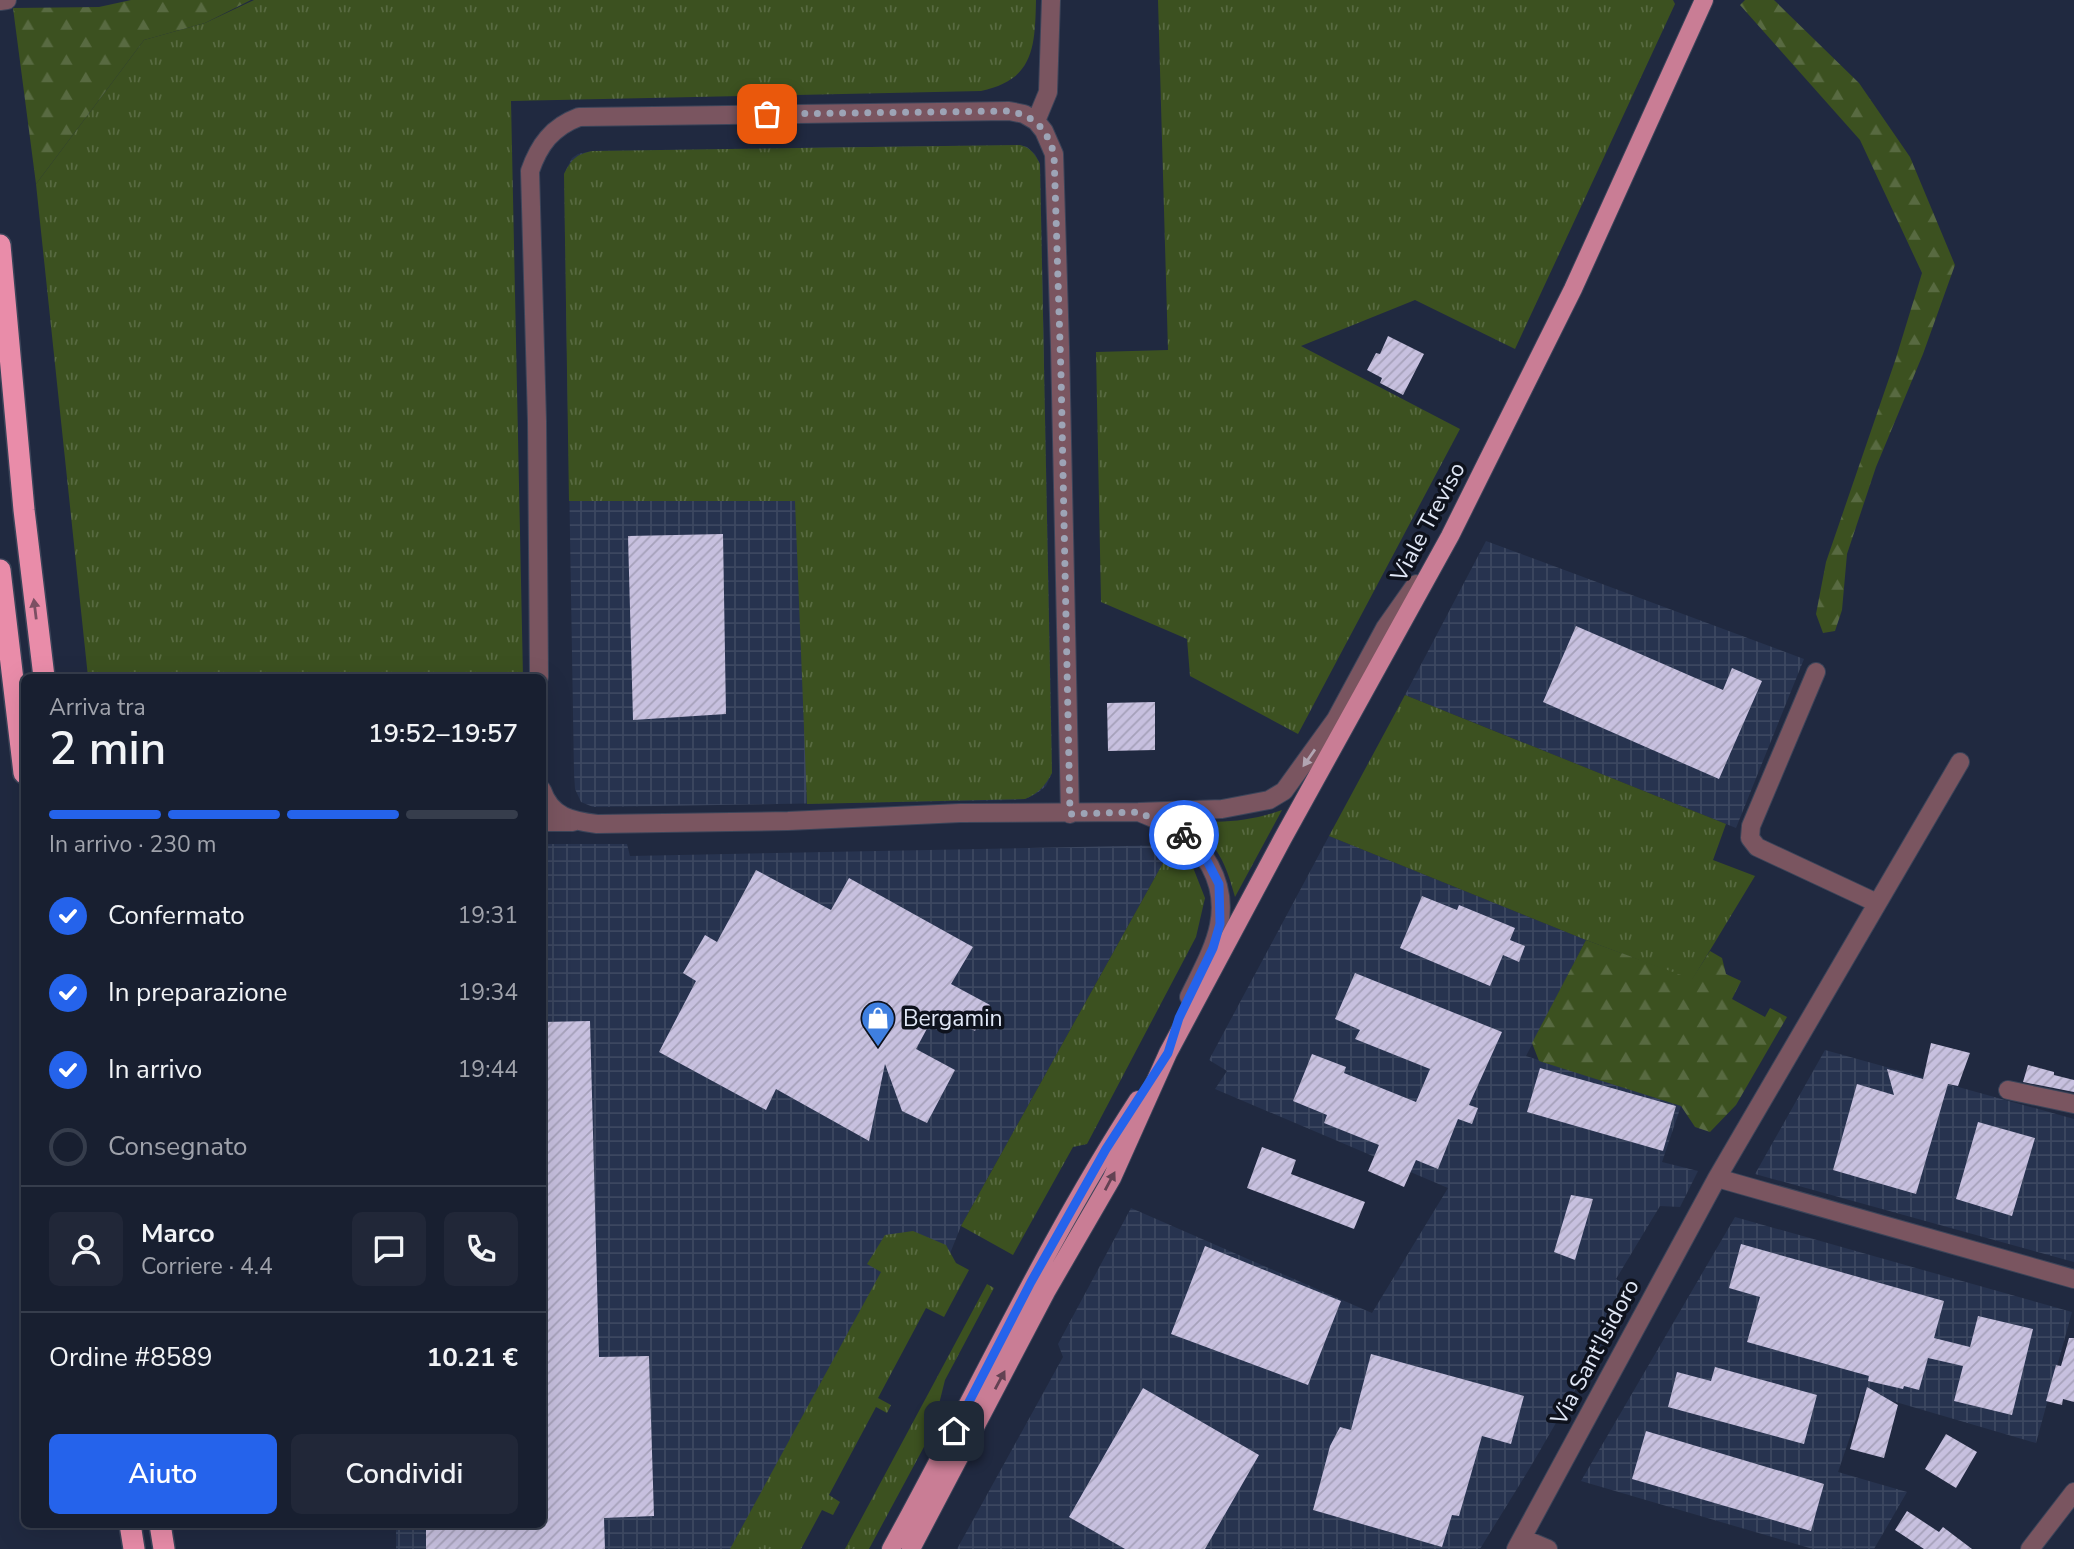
<!DOCTYPE html>
<html lang="it">
<meta charset="utf-8">
<style>
body{margin:0;font-family:"Nunito Sans",sans-serif;background:#212738;color:#f1f3f6;height:100vh;display:flex;flex-direction:column;font-size:26px;white-space:nowrap}
*{box-sizing:border-box;margin:0}
p{font-size:23px;color:#9fa2ab}
.icon{flex:none;width:38px;height:38px;fill:none;stroke:currentColor;stroke-width:2;stroke-linecap:round;stroke-linejoin:round}
.map{position:relative;flex:1;overflow:hidden}
.drawer{position:absolute;left:21px;top:674px;width:525px;height:854px;display:flex;flex-direction:column;background:#181f30;border-radius:10px;box-shadow:0 7px 28px #0002,0 0 0 2px #363d4c}
.drawer>*{flex:none}
.pin{position:absolute;display:grid;place-items:center;width:60px;height:60px;color:#fff;margin:-30px;border-radius:14px;box-shadow:0 4px 10px #0006}
.courier{position:absolute;display:grid;place-items:center;width:70px;height:70px;margin:-35px;border:5px solid #2563eb;border-radius:50%;background:#fff;color:#222;box-shadow:0 2px 9px #0007}
.overview em{font-style:normal;font-weight:600}
.overview div{display:flex;flex-direction:column-reverse}
.overview{display:flex;align-items:center;justify-content:space-between;height:119px;padding:0 28px}
h1{font-size:46px;font-weight:600;line-height:52px}
.bar{display:grid;grid-template-columns:repeat(4,1fr);gap:10px 7px;align-content:center;height:84px;padding:0 28px}
.bar i{height:9px;border-radius:5px;background:#363d4c}
.bar .selected{background:#2563eb}
.bar p{grid-column:span 4}
.line{display:flex;align-items:center;gap:18px;padding:0 28px;border-top:2px solid #363d4c}
.line div{flex:1}
.round{display:grid;place-items:center;flex:none;width:74px;height:74px;border-radius:10px;background:#212738}
ol{padding:0 28px;list-style:none}
li{display:flex;align-items:center;gap:21px;height:77px}
li p{margin-inline-start:auto}
li .icon{padding:7px;border-radius:50%;background:#2563eb;color:#fff;stroke-width:4}
li:last-child{color:#9fa2ab}
li i{width:38px;height:38px;border:4px solid #363d4c;border-radius:50%}
.button{display:flex;gap:14px;margin-top:auto;padding:14px 28px}
.button a{flex:1;height:80px;border-radius:10px;background:#2563eb;color:#fff;font-size:28px;font-weight:600;line-height:80px;text-align:center}
.button a+a{background:#212738;color:#f1f3f6}
.map>svg:first-child{display:block}
.industrial{fill:url(#industrial-grid)}
.grass{fill:url(#grass-tufts)}
.forest{fill:url(#forest-firs)}
.building{fill:url(#building-hatch)}
.lines{fill:none;stroke-linecap:round;stroke-linejoin:round}
.minor-casing{stroke:#3b4459;stroke-width:20}
.major-casing{stroke:#3b4459;stroke-width:20}
.highway-casing{stroke:#3b4459;stroke-width:24}
.minor{stroke:#7a5560;stroke-width:18}
.major{stroke:#c97d95;stroke-width:18}
.highway{stroke:#e98ca9;stroke-width:21}
.oneway{fill:#7c4f63}
.oneway2{fill:#b2a5b2}
.oneway3{fill:#624253}
.done{stroke:#9da4b6;stroke-width:7;stroke-dasharray:0 12.6}
.route{stroke:#2563eb;stroke-width:9}
.labels{text-anchor:middle;dominant-baseline:central;stroke-width:7;stroke-linejoin:round;paint-order:stroke}
.street-label{font-size:23px;fill:#e0e7f6;stroke:#0e121d}
.poi-label{font-size:23px;fill:#e0e7f6;stroke:#0e121d;text-anchor:start}
</style>
<div class="map">
<svg width="2074" height="1549" viewBox="0 0 2074 1549">
<defs>
<pattern id="industrial-grid" width="8" height="8" patternUnits="userSpaceOnUse" patternTransform="scale(1.75)"><rect width="8" height="8" fill="#27334f"/><path d="M0 4h8M4 0v8" fill="none" stroke="#3c4760"/></pattern>
<pattern id="grass-tufts" width="24" height="20" patternUnits="userSpaceOnUse" patternTransform="scale(1.75)"><rect width="24" height="20" fill="#3c5120"/><path d="M3 7l-1-3M5 7V3M7 7l1-3M15 17l-1-3M17 17v-4M19 17l1-3" fill="none" stroke="#586a41"/></pattern>
<pattern id="forest-firs" width="22" height="20" patternUnits="userSpaceOnUse" patternTransform="scale(1.75)"><rect width="22" height="20" fill="#3c5120"/><path d="M5 1l3.5 6h-7zM16 11l3.5 6h-7z" fill="#586a41"/></pattern>
<pattern id="building-hatch" width="6" height="6" patternUnits="userSpaceOnUse" patternTransform="scale(1.75)"><rect width="6" height="6" fill="#c7c0df"/><path d="M-1 1l2-2M0 6l6-6M5 7l2-2" fill="none" stroke="#a6a1ba"/></pattern>
</defs>
<rect width="100%" height="100%" fill="#202940"/>
<path class="industrial" d="M1020,145L1027,147L1035,154L1040,164L1052,764V773L1046,786L1036,794L1025,799L1013,800L593,807L581,802L575,789L574,773L564,174L572,158L578,154L592,151Z
M1486,541L1804,659L1736,828L1405,695Z
M1329,836L1586,940L1526,1056L1681,1106L1662,1162L1698,1171L1680,1207L1660,1206L1616,1279L1633,1290L1531,1466L1480,1549H957L1063,1357L1058,1344L1131,1208L1372,1313L1448,1188L1215,1089L1227,1071L1209,1060Z
M543,844H627L630,856L1173,845L961,1226L949,1256L794,1549H396V1524H542Z
M1825,1050L2074,1119V1262L1755,1174Z
M1735,1217L2072,1312L2036,1443L1865,1393L1838,1472L1907,1492L1874,1549H1813L1581,1481Z"/>
<path class="grass" d="M254,0H1036C1035,47 1034,80 981,91L511,101L523,677H88L36,184L144,40L205,23Z
M1158,0H1673L1675,4L1515,349L1415,300L1301,346L1460,429L1298,734L1190,676L1187,639L1101,602L1096,352L1168,350Z
M1020,145C1031,148 1035,154 1040,164L1052,773C1045,786 1039,793 1025,799L807,804L795,501H569L564,174C572,159 575,155 592,151Z
M1405,695L1726,824L1713,860L1755,876L1692,980L1586,940L1329,836Z
M1282,810L1235,897C1225,860 1218,848 1190,820C1222,824 1252,821 1282,810Z
M1173,845L1185,854L1194,870L1205,898L1196,937L1087,1144L1073,1147L1013,1255L961,1226Z
M913,1231L946,1245L956,1263L969,1270L944,1317L926,1308L878,1398L891,1405L887,1413L876,1407L829,1495L840,1502L833,1515L822,1510L801,1549H730L881,1272L867,1264L885,1235Z
M987,1284L994,1288L945,1380L932,1432L869,1549H845Z"/>
<path class="forest" d="M131,0H251L205,23L144,40L36,184L13,8L99,7Z
M1745,0H1774L1859,83L1910,157L1955,265L1923,354L1876,467L1847,554L1842,610L1835,631L1823,633L1816,614L1826,562L1896,358L1922,273L1860,140L1740,5Z
M1586,940L1692,979L1710,951L1722,958L1726,974L1741,981L1732,999L1765,1017L1770,1008L1787,1017L1736,1105L1710,1132L1695,1127L1681,1106L1539,1061L1532,1043Z"/>
<path class="building" d="M1388,336L1424,354L1403,395L1380,383L1382,378L1367,370L1376,353L1380,354Z
M723,534L726,714L633,720L628,536Z
M1576,626L1723,690L1732,668L1762,681L1719,779L1543,702Z
M1155,702V750L1108,751L1107,703Z
M756,870L831,910L849,878L973,947L951,984L990,1005L975,1031L937,1010L916,1049L955,1070L927,1123L902,1111L885,1064L869,1141L776,1089L766,1110L659,1052L696,981L683,973L705,935L717,942Z
M1422,896L1457,910L1459,905L1515,928L1510,940L1525,946L1519,962L1503,955L1490,986L1400,948Z
M1355,973L1502,1032L1469,1105L1478,1108L1472,1124L1458,1119L1438,1169L1416,1160L1404,1187L1368,1171L1379,1145L1324,1123L1327,1115L1293,1101L1312,1054L1346,1067L1344,1073L1416,1102L1430,1069L1355,1039L1360,1030L1335,1019Z
M590,1021L599,1357L649,1356L654,1516L604,1518L605,1549H426V1524H542V1022Z
M1931,1043L1970,1053L1958,1086L1948,1084L1916,1194L1833,1170L1857,1084L1894,1095L1887,1069L1923,1079Z
M2028,1065L2054,1072V1075L2074,1080V1092L2023,1082Z
M1540,1068L1676,1106L1663,1151L1527,1112Z
M1978,1122L2035,1138L2012,1216L1956,1199Z
M1262,1147L1296,1160L1291,1174L1365,1202L1354,1229L1247,1188Z
M1571,1195L1593,1199L1575,1260L1554,1252Z
M1741,1244L1944,1301L1934,1338L1970,1347L1978,1316L2033,1329L2012,1415L1954,1401L1963,1366L1928,1358L1919,1390L1904,1386L1903,1389L1868,1381L1869,1376L1747,1342L1760,1297L1729,1288Z
M1205,1246L1341,1301L1308,1385L1171,1334Z
M2069,1338H2074V1402L2063,1399L2062,1405L2046,1401L2056,1365L2061,1366Z
M1371,1354L1524,1396L1511,1444L1482,1436L1459,1516L1452,1515L1442,1547L1313,1510L1330,1446L1340,1427L1351,1430Z
M1715,1367L1817,1395L1804,1444L1668,1407L1677,1372L1711,1381Z
M1867,1387L1898,1405L1884,1458L1850,1449Z
M1143,1388L1259,1455L1205,1549H1125L1069,1517Z
M1646,1431L1824,1484L1811,1531L1632,1479Z
M1946,1434L1977,1452L1956,1488L1925,1469Z
M1907,1511L1939,1532L1943,1527L1972,1549H1924L1895,1530Z"/>
<g class="lines">
<g class="minor-casing">
<path id="minor" d="M1051,0L1048,92L1036,121L1044,131L1054,154L1060,347L1070,814
M0,1L7,0
M1816,672L1751,826L1750,838L1757,847L1877,903
M539,677L537,421L530,171C539,145 552,127 579,117L1009,111L1024,114L1036,121
M1960,762L1717,1178L2074,1279
M542,790C551,817 572,821 597,824L788,821L960,813L1139,812
M542,822H573
M1189,997C1210,953 1236,914 1210,866C1202,852 1193,839 1178,830C1166,823 1152,818 1139,812L1222,809L1269,800L1284,791L1336,719L1385,628L1416,584
M2008,1090L2074,1104
M1522,1538L1548,1549
M1516,1549L1717,1178
M2030,1549L2074,1492"/>
</g>
<g class="major-casing">
<path id="major" d="M891,1549C974,1399 1045,1243 1138,1100
M911,1549L1046,1292L1112,1178L1168,1053L1283,838L1450,536L1573,289L1704,0"/>
</g>
<g class="highway-casing">
<path id="highway" d="M0,245L24,510L44,677
M0,570L24,773
M130,1524L134,1549
M160,1524L164,1549"/>
</g>
<use href="#minor" class="minor"/>
<use href="#major" class="major"/>
<use href="#highway" class="highway"/>
</g>
<defs><path id="oneway-solid" d="M-6-.8H1V-3.2L6.5 0L1 3.2V.8H-6Z" transform="scale(1.75)"/></defs>
<use class="oneway" href="#oneway-solid" transform="translate(35 609) rotate(-97)"/>
<use class="oneway2" href="#oneway-solid" transform="translate(1309 758) rotate(125)"/>
<g class="oneway3">
<use href="#oneway-solid" transform="translate(1110 1181) rotate(-62)"/>
<use href="#oneway-solid" transform="translate(1000 1380) rotate(-62)"/>
</g>
<g class="lines">
<path class="done" d="M767,114L1009,111C1035,116 1047,129 1054,154L1061,374L1070,814L1139,812L1184,835"/>
<path class="route" d="M954,1431L1031,1282L1106,1149L1168,1053L1179,1018L1213,948L1220,924L1219,884L1205,857L1195,844L1184,835"/>
</g>
<defs>
<g id="shop-pin" transform="scale(1.75)"><path d="M0 17L-7.5 6A9.5 9.5 0 1 1 7.5 6Z" fill="#3f7fe0" stroke="#0e121d"/><path d="M-5-2.5h2.3a2.7 3.5 0 0 1 5.4 0H5L5.5 6h-11ZM-1.5-2.5h3a1.5 2.3 0 0 0-3 0Z" fill="#fff"/></g>
</defs>
<g fill-rule="evenodd">
<use href="#shop-pin" x="878" y="1018"/>
</g>
<g class="labels">
<g class="street-label">
<text transform="translate(1428 522) rotate(-62)">Viale Treviso</text>
<text transform="translate(1595 1352) rotate(-62)">Via Sant'Isidoro</text>
</g>
<g class="poi-label">
<text x="903" y="1018">Bergamin</text>
</g>
</g>
</svg>
<div class="pin" style="left:767px;top:114px;background:#ea580c"><svg class="icon" aria-label="bag" viewBox="0 0 24 24"><path d="M5 8h14l-1 12H6zM9 8a3 3 0 0 1 6 0"/></svg></div>
<div class="pin" style="left:954px;top:1431px;background:#1f2937"><svg class="icon" aria-label="home" viewBox="0 0 24 24"><path d="M3 11l9-7 9 7M6 9v11h12V9"/></svg></div>
<div class="courier" style="left:1184px;top:835px"><svg class="icon" aria-label="bike" viewBox="0 0 24 24"><circle cx="6" cy="16" r="4"/><circle cx="18" cy="16" r="4"/><path d="M6 16l4-8h5l3 8M10 8l3 8H6M13 5h3"/></svg></div>
<section class="drawer">
<div class="overview"><div><h1>2 min</h1><p>Arriva tra</p></div><em>19:52–19:57</em></div>
<div class="bar"><i class="selected"></i><i class="selected"></i><i class="selected"></i><i></i><p>In arrivo · 230 m</p></div>
<ol>
<li><svg class="icon" aria-label="check" viewBox="0 0 24 24"><path d="M5 12l5 5 9-10"/></svg>Confermato<p>19:31</p></li>
<li><svg class="icon" aria-label="check" viewBox="0 0 24 24"><path d="M5 12l5 5 9-10"/></svg>In preparazione<p>19:34</p></li>
<li><svg class="icon" aria-label="check" viewBox="0 0 24 24"><path d="M5 12l5 5 9-10"/></svg>In arrivo<p>19:44</p></li>
<li><i></i>Consegnato</li>
</ol>
<div class="line" style="height:126px"><a class="round"><svg class="icon" aria-label="person" viewBox="0 0 24 24"><circle cx="12" cy="8" r="4"/><path d="M4 21q1-7 8-7t8 7"/></svg></a><div><b>Marco</b><p>Corriere · 4.4</p></div><a class="round"><svg class="icon" aria-label="chat" viewBox="0 0 24 24"><path d="M4 5h16v11H9l-5 4z"/></svg></a><a class="round"><svg class="icon" aria-label="phone" viewBox="0 0 24 24"><path d="M5 4h4l2 5-3 2q2 4 5 5l2-3 5 2v4C11 20 4 13 5 4z"/></svg></a></div>
<div class="line" style="height:91px"><div>Ordine #8589</div><b>10.21 €</b></div>
<div class="button"><a>Aiuto</a><a>Condividi</a></div>
</section>
</div>
